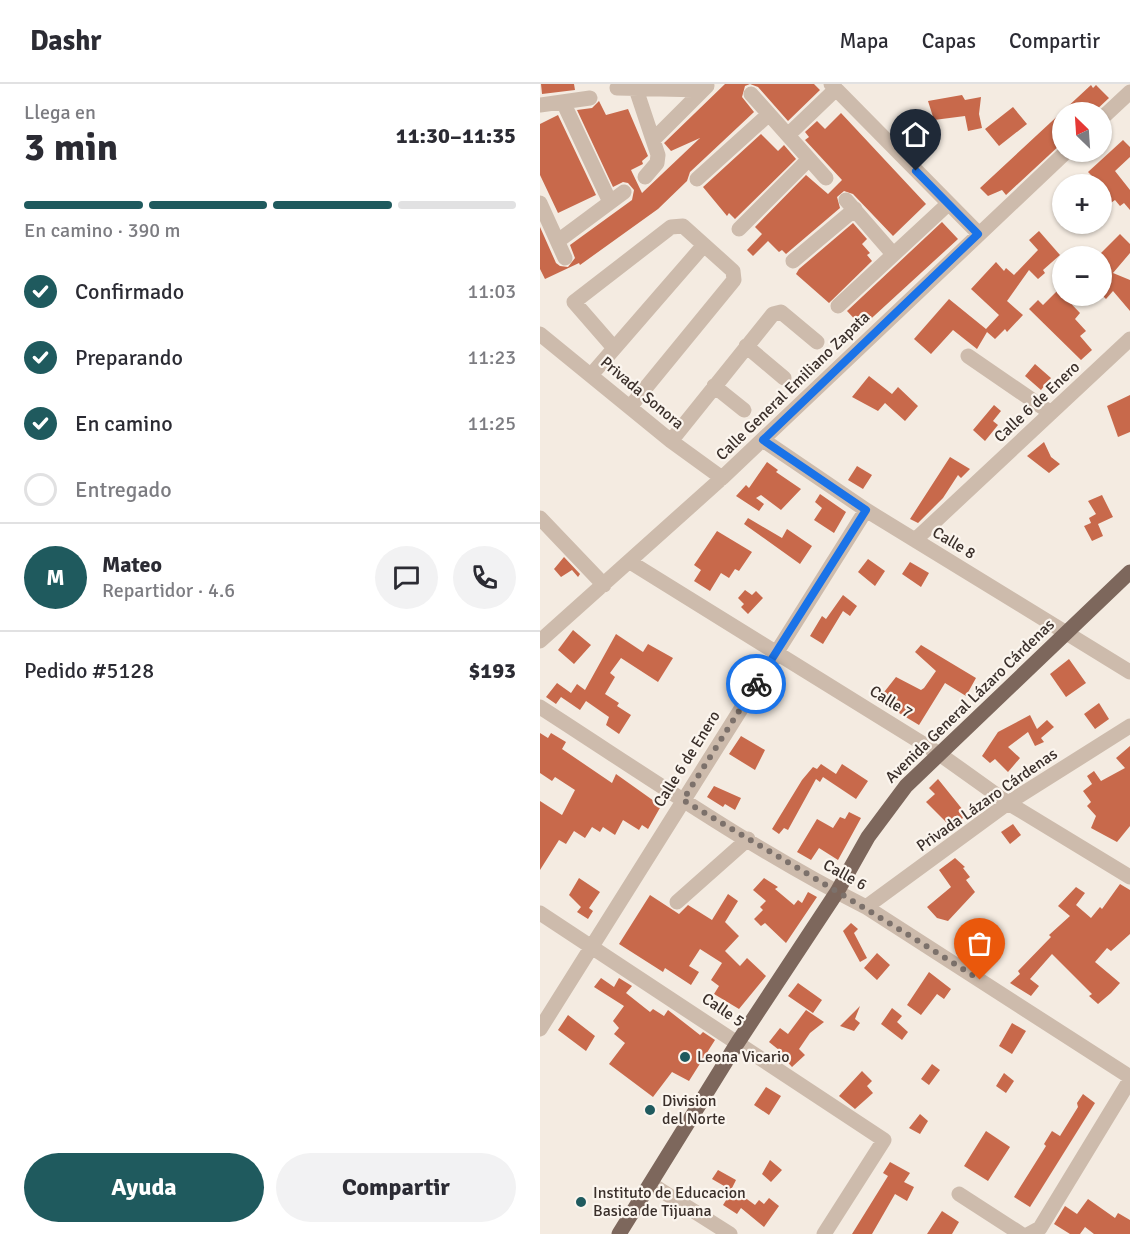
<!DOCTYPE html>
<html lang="es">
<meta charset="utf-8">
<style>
body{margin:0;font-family:Signika,sans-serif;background:#f2f2f3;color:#2b2b33;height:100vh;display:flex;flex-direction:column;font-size:22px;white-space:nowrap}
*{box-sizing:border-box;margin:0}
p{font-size:20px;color:#7c7c81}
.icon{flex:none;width:33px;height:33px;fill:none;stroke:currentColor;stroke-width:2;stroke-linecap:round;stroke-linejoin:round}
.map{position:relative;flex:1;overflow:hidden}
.details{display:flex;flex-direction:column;background:#fff;width:540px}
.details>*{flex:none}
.needle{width:39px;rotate:335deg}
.controls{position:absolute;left:512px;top:18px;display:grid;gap:12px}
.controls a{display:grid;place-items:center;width:60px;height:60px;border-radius:50%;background:#fff;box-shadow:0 2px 4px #0004;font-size:30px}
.pin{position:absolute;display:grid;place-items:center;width:51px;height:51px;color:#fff;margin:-62px -26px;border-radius:50% 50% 50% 0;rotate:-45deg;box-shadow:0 0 6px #0007}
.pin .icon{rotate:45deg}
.courier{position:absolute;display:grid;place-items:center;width:60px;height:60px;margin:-30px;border:4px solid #1a73e8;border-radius:50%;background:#fff;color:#222;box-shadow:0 2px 8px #0007}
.headline em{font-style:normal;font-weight:800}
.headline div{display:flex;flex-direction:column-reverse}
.headline{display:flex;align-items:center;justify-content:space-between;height:102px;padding:0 24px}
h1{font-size:39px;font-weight:800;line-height:45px}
.bar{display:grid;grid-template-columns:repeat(4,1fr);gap:9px 6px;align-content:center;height:72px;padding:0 24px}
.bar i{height:8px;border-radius:4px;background:#e1e1e2}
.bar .active{background:#1f5a5e}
.bar p{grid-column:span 4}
.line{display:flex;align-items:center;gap:15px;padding:0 24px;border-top:2px solid #e1e1e2}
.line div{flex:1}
.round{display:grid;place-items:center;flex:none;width:63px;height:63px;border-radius:32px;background:#f2f2f3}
ol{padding:0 24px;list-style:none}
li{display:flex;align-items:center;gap:18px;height:66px}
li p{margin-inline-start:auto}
li .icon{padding:6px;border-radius:50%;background:#1f5a5e;color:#fff;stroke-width:4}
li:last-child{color:#7c7c81}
li i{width:33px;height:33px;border:3px solid #e1e1e2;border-radius:50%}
.button{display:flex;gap:12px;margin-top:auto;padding:12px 24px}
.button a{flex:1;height:69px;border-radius:36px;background:#1f5a5e;color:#fff;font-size:24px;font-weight:800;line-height:69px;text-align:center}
.button a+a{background:#f2f2f3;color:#2b2b33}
header{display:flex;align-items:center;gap:36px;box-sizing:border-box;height:84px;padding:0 30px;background:#fff;border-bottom:2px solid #e1e1e2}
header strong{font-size:28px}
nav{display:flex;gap:33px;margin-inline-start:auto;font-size:21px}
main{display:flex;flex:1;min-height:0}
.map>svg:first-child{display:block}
.building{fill:#c8694b}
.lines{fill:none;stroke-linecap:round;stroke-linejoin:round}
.minor{stroke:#cdbbac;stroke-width:15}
.major{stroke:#7d675c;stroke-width:15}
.done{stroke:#7c716b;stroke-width:6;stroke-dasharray:0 10.8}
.route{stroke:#1a73e8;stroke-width:8}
.poi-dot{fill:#1f5a5e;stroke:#fbf5ee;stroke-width:2}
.labels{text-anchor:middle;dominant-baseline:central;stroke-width:4.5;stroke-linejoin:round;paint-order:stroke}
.street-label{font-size:16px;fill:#3b302b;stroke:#fbf5ee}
.poi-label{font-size:16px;fill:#3b302b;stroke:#fbf5ee;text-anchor:start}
</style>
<header>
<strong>Dashr</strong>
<nav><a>Mapa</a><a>Capas</a><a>Compartir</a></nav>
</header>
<main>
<section class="details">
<div class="headline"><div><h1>3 min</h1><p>Llega en</p></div><em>11:30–11:35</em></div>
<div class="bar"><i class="active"></i><i class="active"></i><i class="active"></i><i></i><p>En camino · 390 m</p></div>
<ol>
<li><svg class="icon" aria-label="check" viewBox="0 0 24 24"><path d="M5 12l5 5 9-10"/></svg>Confirmado<p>11:03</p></li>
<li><svg class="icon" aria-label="check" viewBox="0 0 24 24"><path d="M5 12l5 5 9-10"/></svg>Preparando<p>11:23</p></li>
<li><svg class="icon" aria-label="check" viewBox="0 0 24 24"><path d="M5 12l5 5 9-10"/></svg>En camino<p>11:25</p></li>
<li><i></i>Entregado</li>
</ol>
<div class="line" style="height:108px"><b class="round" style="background:#1f5a5e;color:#fff">M</b><div><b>Mateo</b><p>Repartidor · 4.6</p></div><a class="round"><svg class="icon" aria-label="chat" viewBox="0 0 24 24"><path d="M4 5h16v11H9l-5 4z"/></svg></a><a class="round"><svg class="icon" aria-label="phone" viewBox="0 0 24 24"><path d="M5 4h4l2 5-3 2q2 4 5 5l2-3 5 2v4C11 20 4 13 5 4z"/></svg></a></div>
<div class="line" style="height:78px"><div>Pedido #5128</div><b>$193</b></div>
<div class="button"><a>Ayuda</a><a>Compartir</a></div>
</section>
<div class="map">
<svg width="590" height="1150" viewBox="0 0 590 1150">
<rect width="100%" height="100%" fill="#f4ebe1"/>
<path class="building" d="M1,0H34L35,6L2,10Z
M185,0H274L280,6L248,37L218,3L210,0L205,2L202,13L214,28L150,88L147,97L118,125L40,181L39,179L5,195L0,185V143L16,179L20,182L28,183L35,174L30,161L92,116L94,106L88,99L83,98L73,103L37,26L52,24L59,17L66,31L88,25L108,72L102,77L103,80L91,86L102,109L160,54L131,67L124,59Z
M551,1L553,4L556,1L569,14L554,28H522V59L466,111L462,106L448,112L440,104Z
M422,11L425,16L441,13L439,30L442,44L428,47L425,32L394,36L388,17Z
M473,23L487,40L459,62L445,45Z
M301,29L386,120L353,152L313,110L304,107L297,113L300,124L246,170L242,166L239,168L228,157L213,172L207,166L222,150L215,143L266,91L288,110L302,96L265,56L269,53L265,48L277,37L285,45Z
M18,31L56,111L18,129L0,91V40Z
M221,50L238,67L244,61L256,75L195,135L189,129L187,132L163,103Z
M583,56L590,63V73L575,87L590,106V126L584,119L580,122L575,116L561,126V100H547L555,95L548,88Z
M402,138L418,155L322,243L307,227Z
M313,139L327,155L322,160L330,169L327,171L332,177L289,219L256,190L259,185Z
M499,147L520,171L503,186L505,189L498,195L489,186L467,217L483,231L467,248L465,245L455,255L447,248L437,265L413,246L391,270L374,255L409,215L446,245L459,231L431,205L456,178L464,187L466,184L474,191L498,166L489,156Z
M580,150L590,160V169L573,189L590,196V227L573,207L566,215L561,210V169Z
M518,206L540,229L535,235L546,247L540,252L552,266L541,276L489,225L498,216L503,221Z
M495,280L511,294L501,306L485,292Z
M329,292L352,310L358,303L378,322L365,337L345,319L338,327L312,313Z
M590,311V348L578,353L567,322Z
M454,321L461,327L453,337L458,341L445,357L433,346Z
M504,358L511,373L520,380L509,389L487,372Z
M410,373L430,385L421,394L418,391L403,414L378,439L370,435Z
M227,378L238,386L236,388L261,405L241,426L221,411L216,414L224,420L219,427L196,412L206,401L209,404Z
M317,382L332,391L323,405L308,396Z
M280,410L306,428L294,449L274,436L282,424L275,418Z
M562,411L573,433L558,440L563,452L552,457L544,442L551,439L549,434L556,430L548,417Z
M208,434L242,454L247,445L272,462L260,480L204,440Z
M177,447L212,468L199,487L195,485L189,494L181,489L170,507L154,497L161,486L154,481Z
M24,473L40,490L38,493L32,486L21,493L14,485Z
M328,475L345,487L335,502L318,488Z
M370,478L389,489L381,503L362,490Z
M205,506L212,511L216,507L223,514L208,530L201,523L204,520L198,514Z
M303,511L317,522L310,532L303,527L283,560L270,552L282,532L286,535Z
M33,546L51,561L34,580L18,566Z
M76,550L103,568L108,560L133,574L118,598L81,574L70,589L75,593L65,610L79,619L77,622L91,631L79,650L66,641L69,633L46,617L40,626L21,613L16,620L6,613L17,599L31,609L37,600L45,606Z
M381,561L436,594L426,612L405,599L379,641L354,626L356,623L341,612L356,593L381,606L384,604L396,587L375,568Z
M529,575L546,599L526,613L510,590Z
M559,619L569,635L555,645L544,630Z
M490,631L497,645L507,636L514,643L501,654L504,658L495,662L488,648L468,663L480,674L468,688L455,675L450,679L442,672L458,648Z
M0,649L8,654L11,649L26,658L22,665L72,699L76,690L121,722L108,745L102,741L99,746L83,736L75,751L63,743L60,748L52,743L45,754L34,747L26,760L19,756L0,786V717L22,731L35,706L15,693L12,697L0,689Z
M201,652L225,666L215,686L189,670Z
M590,662V742L577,758L551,744L556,732L547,722L551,718L543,707L552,700L547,692L554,687L561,697L585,684L576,674Z
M281,680L296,690L302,680L328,697L316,715L283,693L280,698L276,695L248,746L244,744L239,750L232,745L262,696L273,683L277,685Z
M398,695L427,731L411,743L386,718L395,710L389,704Z
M174,702L201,714L195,726L185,720L183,723L167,713Z
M309,728L321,734L298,776L279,764L271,776L257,768L277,735L293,744L300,733L305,735Z
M473,740L481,751L470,760L461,748Z
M415,774L425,783L423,784L430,793L426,796L435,808L408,837L397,834L387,823L411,803L399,786Z
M39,794L60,808L49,824L53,827L48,835L37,828L41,823L29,811Z
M224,794L238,803L235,805L254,821L258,816L262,819L268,808L277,813L246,859L225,839L221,842L214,835L223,826L220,823L226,817L213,806Z
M580,800L590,806V850L571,867L567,864L555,878L580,899L571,909L558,920L549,912L552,910L512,870L490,895L499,902L491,912L470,899L480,890L478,887L511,853L509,851L530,832L518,822L536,803L545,809L536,821L551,834L560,823L562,825Z
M188,810L198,817L185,838L199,852L185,867L200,882L207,874L226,892L199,925L174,910L179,902L171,896L182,879L160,865L149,882L159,888L151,901L125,884L123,888L79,860L110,811L139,830L148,821L172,836Z
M449,838L461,849L448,868L443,865L431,875L424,871L421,861Z
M311,839L318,845L314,849L327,874L320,878L303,847Z
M337,869L350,881L337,896L324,884Z
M389,888L411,905L404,915L397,910L381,931L367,921Z
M61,894L74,903L79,894L92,902L86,909L110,928L113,925L124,932L128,926L160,951L163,948L175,956L149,997L132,988L113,1013L69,980L85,959L74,950L79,944L73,937L84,922L54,903Z
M258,899L282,916L273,929L248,912Z
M320,922L315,935L320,939L314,947L300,942Z
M352,924L362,932L357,938L368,948L362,956L341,940Z
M266,926L284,938L270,949L259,965L265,971L252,983L242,972L244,970L229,958L240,944L248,950Z
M28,931L55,952L46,967L18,946Z
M472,939L486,947L472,970L459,962Z
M392,980L400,986L389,1001L381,995Z
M322,987L332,997L327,1002L333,1009L315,1025L299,1012Z
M464,989L474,997L466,1009L456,1002Z
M226,1003L241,1012L229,1031L214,1021Z
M543,1010L555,1019L490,1123L474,1113L506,1062L504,1060L512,1047L520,1052L538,1023L537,1019Z
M380,1030L388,1037L380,1050L369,1044Z
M446,1047L470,1063L448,1097L424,1082Z
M230,1076L242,1086L231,1098L222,1090Z
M350,1078L370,1089L364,1098L374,1103L367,1117L355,1110L332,1150H312L348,1092L343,1089Z
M178,1086L196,1096L191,1106L172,1095Z
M193,1105L215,1121L219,1116L224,1120L229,1114L239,1122L224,1143L201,1124L197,1130L183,1121Z
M548,1115L575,1134L578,1129L590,1136V1150H554L545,1143L540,1150H530L514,1140L525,1122L537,1130Z
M402,1127L419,1138L412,1150H387Z"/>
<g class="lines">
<path class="minor" d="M291,0L439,150
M77,4L163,6
M96,5L118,71L117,79L105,93
M211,10L286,94
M23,18L70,118
M0,21L50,14
M561,35L590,8
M248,51L296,5
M114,55L167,2
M157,95L229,30
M306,116L353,170
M0,119L25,174
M199,145L269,75
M18,157L84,108
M253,177L315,125
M298,222L408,120
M0,250L131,357L182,394
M206,262L244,294
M74,264L34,218L131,143L143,142L193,187L194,196L90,323
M428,272L511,329
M52,290L164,161
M174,302L204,326
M223,356L326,426L590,588
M131,357L233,230L241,228L277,258
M0,434L64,501
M375,456L590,255
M90,478L398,669L468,719L590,793
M0,557L182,394L526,68
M0,623C107,692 213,766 326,823L590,993
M137,818L208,755
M326,823L468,719L590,642
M0,829L344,1056L284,1150
M0,945L326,426
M111,1100L190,1150
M419,1110L481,1150
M489,1150L500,1144L590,996"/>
<path class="major" d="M79,1150L198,958L297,808L328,753L366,702L590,488"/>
</g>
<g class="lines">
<path class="done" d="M216,600L143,716C242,775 342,833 440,896"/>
<path class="route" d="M216,600L326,426L223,356L438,150L376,87"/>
</g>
<g class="poi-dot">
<circle cx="145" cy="973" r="6"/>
<circle cx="110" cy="1026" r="6"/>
<circle cx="41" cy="1118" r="6"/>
</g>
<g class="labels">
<g class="street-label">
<text transform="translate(253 302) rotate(-44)">Calle General Emiliano Zapata</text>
<text transform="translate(102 309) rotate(40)">Privada Sonora</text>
<text transform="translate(497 318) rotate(-43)">Calle 6 de Enero</text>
<text transform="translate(414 459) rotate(31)">Calle 8</text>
<text transform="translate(430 617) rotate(-44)">Avenida General Lázaro Cárdenas</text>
<text transform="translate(351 618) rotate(32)">Calle 7</text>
<text transform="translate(147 675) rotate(-58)">Calle 6 de Enero</text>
<text transform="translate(447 716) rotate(-35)">Privada Lázaro Cárdenas</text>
<text transform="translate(305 791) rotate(29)">Calle 6</text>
<text transform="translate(183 926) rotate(34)">Calle 5</text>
</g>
<g class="poi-label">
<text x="157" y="973">Leona Vicario</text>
<text x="122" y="1017">Division<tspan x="122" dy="18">del Norte</tspan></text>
<text x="53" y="1109">Instituto de Educacion<tspan x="53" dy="18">Basica de Tijuana</tspan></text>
</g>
</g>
</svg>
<div class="controls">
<a><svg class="needle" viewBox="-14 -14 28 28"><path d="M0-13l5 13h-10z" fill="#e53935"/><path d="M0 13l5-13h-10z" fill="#7c7c81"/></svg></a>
<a>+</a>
<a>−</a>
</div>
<div class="pin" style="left:440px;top:896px;background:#ea580c"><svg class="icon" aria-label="bag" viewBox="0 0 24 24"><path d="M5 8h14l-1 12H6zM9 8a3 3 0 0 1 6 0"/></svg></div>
<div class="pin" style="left:376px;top:87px;background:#1f2937"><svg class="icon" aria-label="home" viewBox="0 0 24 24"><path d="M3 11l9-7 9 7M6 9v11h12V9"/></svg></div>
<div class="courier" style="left:216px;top:600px"><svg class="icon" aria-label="bike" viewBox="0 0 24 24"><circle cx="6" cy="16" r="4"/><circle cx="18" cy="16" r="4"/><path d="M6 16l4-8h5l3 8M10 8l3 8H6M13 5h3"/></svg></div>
</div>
</main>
